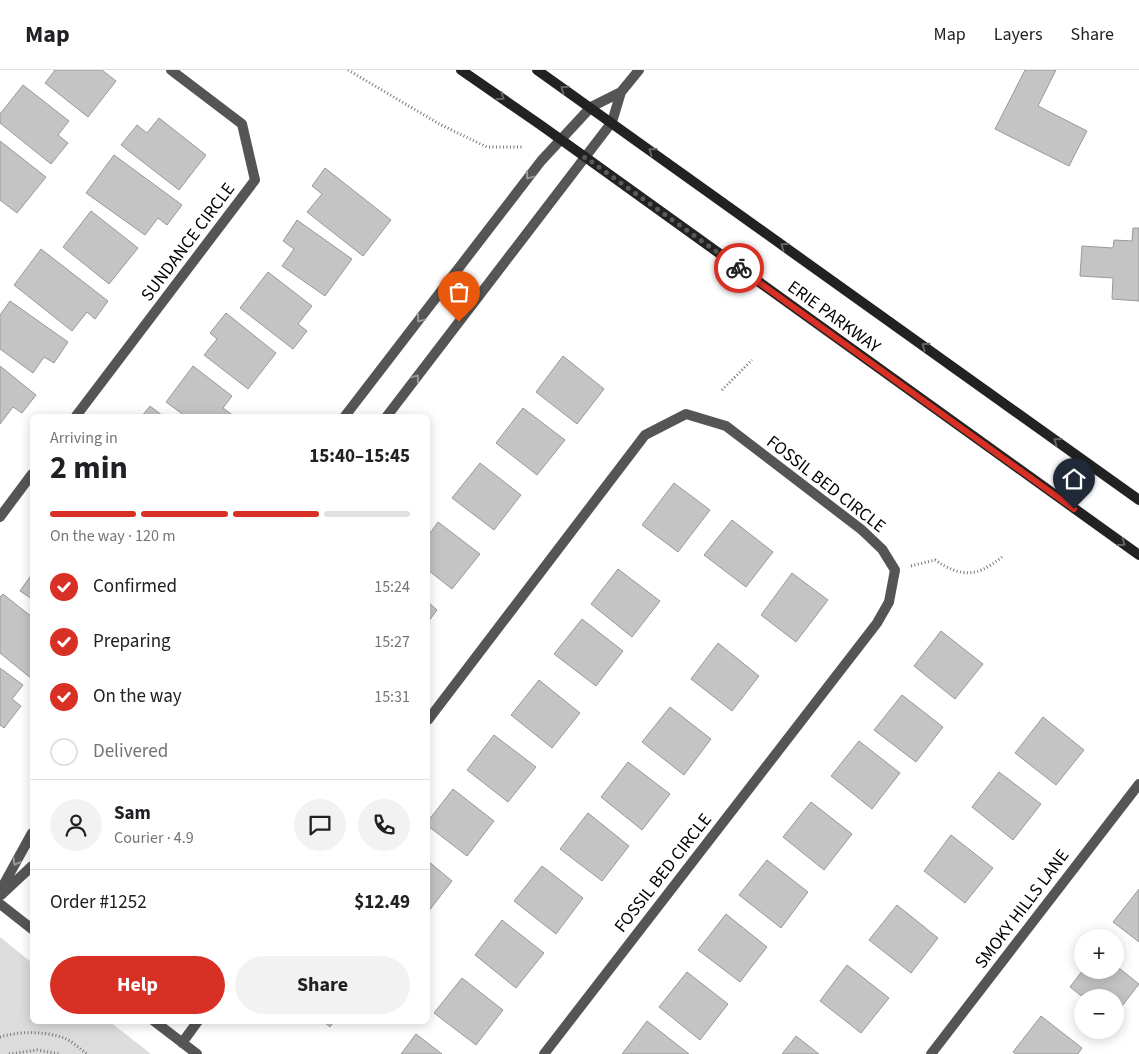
<!DOCTYPE html>
<meta charset="utf-8">
<style>
body{margin:0;font-family:"Source Sans 3",sans-serif;background:#f2f2f2;color:#202124;height:100vh;display:flex;flex-direction:column;font-size:19px;white-space:nowrap}
*{box-sizing:border-box;margin:0}
p{font-size:16px;color:#757577}
.icon{flex:none;width:28px;height:28px;fill:none;stroke:currentColor;stroke-width:2;stroke-linecap:round;stroke-linejoin:round}
.map{position:relative;flex:1;overflow:hidden}
.details{position:absolute;left:30px;top:344px;width:400px;height:610px;display:flex;flex-direction:column;background:#fff;border-radius:8px;box-shadow:0 2px 12px #0003}
.details>*{flex:none}
.controls{position:absolute;left:1074px;top:859px;display:grid;gap:10px}
.controls a{display:grid;place-items:center;width:50px;height:50px;border-radius:50%;background:#fff;box-shadow:0 2px 12px #0003;font-size:25px}
.pin{position:absolute;display:grid;place-items:center;width:42px;height:42px;color:#fff;margin:-51px -21px;border-radius:50% 50% 50% 0;rotate:-45deg;box-shadow:0 0 5px #0007}
.pin .icon{rotate:45deg}
.courier{position:absolute;display:grid;place-items:center;width:50px;height:50px;margin:-25px;border:4px solid #d93025;border-radius:50%;background:#fff;color:#222;box-shadow:0 1px 6px #0007}
.summary em{font-style:normal;font-weight:700}
.summary div{display:flex;flex-direction:column-reverse}
.summary{display:flex;align-items:center;justify-content:space-between;height:85px;padding:0 20px}
h1{font-size:32px;font-weight:700;line-height:38px}
.bar{display:grid;grid-template-columns:repeat(4,1fr);gap:8px 5px;align-content:center;height:60px;padding:0 20px}
.bar i{height:6px;border-radius:4px;background:#e0e0e0}
.bar .current{background:#d93025}
.bar p{grid-column:span 4}
.line{display:flex;align-items:center;gap:12px;padding:0 20px;border-top:1px solid #e0e0e0}
.line div{flex:1}
.round{display:grid;place-items:center;flex:none;width:52px;height:52px;border-radius:26px;background:#f2f2f2}
ol{padding:0 20px;list-style:none}
li{display:flex;align-items:center;gap:15px;height:55px}
li p{margin-inline-start:auto}
li .icon{padding:5px;border-radius:50%;background:#d93025;color:#fff;stroke-width:4}
li:last-child{color:#757577}
li i{width:28px;height:28px;border:2px solid #e0e0e0;border-radius:50%}
.action{display:flex;gap:10px;margin-top:auto;padding:10px 20px}
.action a{flex:1;height:58px;border-radius:30px;background:#d93025;color:#fff;font-size:20px;font-weight:700;line-height:58px;text-align:center}
.action a+a{background:#f2f2f2;color:#202124}
header{display:flex;align-items:center;gap:30px;box-sizing:border-box;height:70px;padding:0 25px;background:#fff;border-bottom:1px solid #e0e0e0}
header strong{font-size:24px}
nav{display:flex;gap:28px;margin-inline-start:auto;font-size:18px}
.map>svg:first-child{display:block}
.green{fill:#dcdcdc}
.building{fill:#c4c4c4;stroke:#999}
.lines{fill:none;stroke-linecap:round;stroke-linejoin:round}
.path{stroke:#777;stroke-width:3;stroke-dasharray:1 2.5;stroke-linecap:butt}
.minor{stroke:#555;stroke-width:10}
.tertiary{stroke:#555;stroke-width:10}
.secondary{stroke:#222;stroke-width:10}
.oneway{stroke:#646464}
.oneway2{stroke:#999}
.done{stroke:#595959;stroke-width:5;stroke-dasharray:0 9}
.route{stroke:#d93025;stroke-width:6}
.labels{text-anchor:middle;dominant-baseline:central;stroke-width:5;stroke-linejoin:round;paint-order:stroke}
.street-label{font-size:18px;fill:#000;stroke:#fff}
</style>
<header>
<strong>Map</strong>
<nav><a>Map</a><a>Layers</a><a>Share</a></nav>
</header>
<div class="map">
<svg width="1139" height="984" viewBox="0 0 1139 984">
<rect width="100%" height="100%" fill="#fff"/>
<path class="green" d="M0,867L32,893V951H109L151,984H0Z"/>
<path class="building" d="M55,0H102L116,11L88,47L45,13Z
M1025,0H1056L1038,36L1087,61L1069,96L995,59Z
M23,15L69,51L58,65L68,73L51,94L0,53V44Z
M159,48L206,85L179,120L121,75L137,55L147,63Z
M0,71L46,107L17,143L0,130Z
M114,85L182,135L167,155L158,148L145,165L86,123Z
M325,98L391,150L363,186L307,142L322,124L312,116Z
M91,141L138,178L109,214L63,177Z
M297,150L352,189L325,226L282,196L294,179L283,171Z
M1133,158H1139V231L1112,229L1113,208L1080,206L1082,176L1113,178L1114,170L1132,171Z
M41,179L108,231L95,249L87,242L72,261L14,215Z
M268,202L312,236L298,254L307,261L293,279L240,238Z
M10,231L68,272L54,293L44,287L33,303L0,279V245Z
M226,243L276,283L248,319L204,285L217,269L210,263Z
M563,286L604,319L577,354L536,322Z
M0,296L36,325L22,343L13,337L0,354Z
M193,296L232,326L223,338L234,346H185L166,332Z
M150,336L163,346H142Z
M523,338L565,370L537,405L496,373Z
M480,393L521,425L494,460L452,428Z
M674,413L710,440L678,482L642,455Z
M732,450L773,482L746,517L704,485Z
M438,452L480,484L452,519L428,500V466Z
M618,499L660,531L632,567L591,534Z
M792,503L828,530L796,572L761,545Z
M32,504V529L20,521Z
M3,524L32,547V609L0,583V527Z
M428,532L437,540L428,552Z
M582,549L623,581L596,616L554,584Z
M941,561L983,594L955,629L914,596Z
M718,573L759,606L732,641L691,609Z
M0,598L23,615L12,629L21,636L4,658L0,655Z
M539,610L580,643L552,678L511,645Z
M902,625L943,657L916,692L874,660Z
M670,637L711,669L684,705L642,672Z
M1043,647L1084,680L1056,715L1015,683Z
M494,665L536,697L508,732L467,700Z
M859,671L900,703L872,739L831,706Z
M628,692L670,724L642,760L601,727Z
M999,702L1041,734L1013,770L972,737Z
M453,719L494,751L467,786L428,756V751Z
M811,732L852,764L824,800L783,767Z
M588,743L629,776L602,811L560,779Z
M951,765L993,798L965,833L924,801Z
M767,790L808,822L781,858L739,825Z
M428,791L452,811L428,842Z
M542,796L583,828L556,864L514,831Z
M1139,819V872L1113,852Z
M897,835L938,868L911,903L869,870Z
M726,844L767,877L740,912L698,880Z
M502,850L544,883L516,918L475,885Z
M847,895L889,928L861,963L820,931Z
M1115,895L1139,914L1115,945V928H1084L1070,917L1083,900H1115Z
M687,902L728,934L700,970L659,937Z
M462,908L503,940L476,975L434,943Z
M1041,946L1082,978L1078,984H1016L1013,982Z
M323,951H334L330,957Z
M647,951L689,984H622Z
M416,964L442,984H401Z
M796,966L819,984H782Z"/>
<g class="lines">
<path class="path" d="M348,0L441,55L487,77H522
M722,320L752,290
M911,496L935,490C962,508 977,507 1002,487
M0,967C20,961 44,961 64,968C72,971 80,979 87,984
M9,984L37,980L60,984"/>
<path class="minor" d="M591,37L621,22
M612,52L621,22L639,0
M76,346L255,110L242,54L171,0
M0,447L32,404
M428,650L645,365L686,344L726,356L862,460L882,479L895,500L889,532L877,553L544,984
M0,834L32,859
M154,951L197,984
M182,973L198,951
M931,984L1139,714"/>
<path class="tertiary" d="M345,346L541,91L591,37
M387,346L612,52
M0,821L32,763
M1,825L32,796"/>
<path class="secondary" d="M461,0L542,56L1139,485
M537,0L1139,430"/>
</g>
<defs><path id="oneway-chevron" d="M-2-3.5L2.5 0L-2 3.5" fill="none" stroke-width="1.6" stroke-linecap="round" stroke-linejoin="round" transform="scale(1.25)"/></defs>
<g class="oneway">
<use href="#oneway-chevron" transform="translate(564 19) rotate(-145)"/>
<use href="#oneway-chevron" transform="translate(501 27) rotate(34)"/>
<use href="#oneway-chevron" transform="translate(652 81) rotate(-144)"/>
<use href="#oneway-chevron" transform="translate(784 176) rotate(-144)"/>
<use href="#oneway-chevron" transform="translate(925 276) rotate(-145)"/>
<use href="#oneway-chevron" transform="translate(1057 371) rotate(-144)"/>
<use href="#oneway-chevron" transform="translate(1122 473) rotate(36)"/>
</g>
<g class="oneway2">
<use href="#oneway-chevron" transform="translate(529 106) rotate(127)"/>
<use href="#oneway-chevron" transform="translate(420 249) rotate(127)"/>
<use href="#oneway-chevron" transform="translate(416 308) rotate(-53)"/>
<use href="#oneway-chevron" transform="translate(16 792) rotate(119)"/>
</g>
<g class="lines">
<path class="done" d="M459,252L585,87L739,198"/>
<path class="route" d="M739,198L1074,439"/>
</g>
<g class="labels">
<g class="street-label">
<text transform="translate(188 172) rotate(-53)">SUNDANCE CIRCLE</text>
<text transform="translate(834 247) rotate(36)">ERIE PARKWAY</text>
<text transform="translate(826 414) rotate(38)">FOSSIL BED CIRCLE</text>
<text transform="translate(663 803) rotate(-52)">FOSSIL BED CIRCLE</text>
<text transform="translate(1022 839) rotate(-53)">SMOKY HILLS LANE</text>
</g>
</g>
</svg>
<div class="controls">
<a>+</a>
<a>−</a>
</div>
<div class="pin" style="left:459px;top:252px;background:#ea580c"><svg class="icon" aria-label="bag" viewBox="0 0 24 24"><path d="M5 8h14l-1 12H6zM9 8a3 3 0 0 1 6 0"/></svg></div>
<div class="pin" style="left:1074px;top:439px;background:#1f2937"><svg class="icon" aria-label="home" viewBox="0 0 24 24"><path d="M3 11l9-7 9 7M6 9v11h12V9"/></svg></div>
<div class="courier" style="left:739px;top:198px"><svg class="icon" aria-label="bike" viewBox="0 0 24 24"><circle cx="6" cy="16" r="4"/><circle cx="18" cy="16" r="4"/><path d="M6 16l4-8h5l3 8M10 8l3 8H6M13 5h3"/></svg></div>
<section class="details">
<div class="summary"><div><h1>2 min</h1><p>Arriving in</p></div><em>15:40–15:45</em></div>
<div class="bar"><i class="current"></i><i class="current"></i><i class="current"></i><i></i><p>On the way · 120 m</p></div>
<ol>
<li><svg class="icon" aria-label="check" viewBox="0 0 24 24"><path d="M5 12l5 5 9-10"/></svg>Confirmed<p>15:24</p></li>
<li><svg class="icon" aria-label="check" viewBox="0 0 24 24"><path d="M5 12l5 5 9-10"/></svg>Preparing<p>15:27</p></li>
<li><svg class="icon" aria-label="check" viewBox="0 0 24 24"><path d="M5 12l5 5 9-10"/></svg>On the way<p>15:31</p></li>
<li><i></i>Delivered</li>
</ol>
<div class="line" style="height:90px"><a class="round"><svg class="icon" aria-label="person" viewBox="0 0 24 24"><circle cx="12" cy="8" r="4"/><path d="M4 21q1-7 8-7t8 7"/></svg></a><div><b>Sam</b><p>Courier · 4.9</p></div><a class="round"><svg class="icon" aria-label="chat" viewBox="0 0 24 24"><path d="M4 5h16v11H9l-5 4z"/></svg></a><a class="round"><svg class="icon" aria-label="phone" viewBox="0 0 24 24"><path d="M5 4h4l2 5-3 2q2 4 5 5l2-3 5 2v4C11 20 4 13 5 4z"/></svg></a></div>
<div class="line" style="height:65px"><div>Order #1252</div><b>$12.49</b></div>
<div class="action"><a>Help</a><a>Share</a></div>
</section>
</div>
